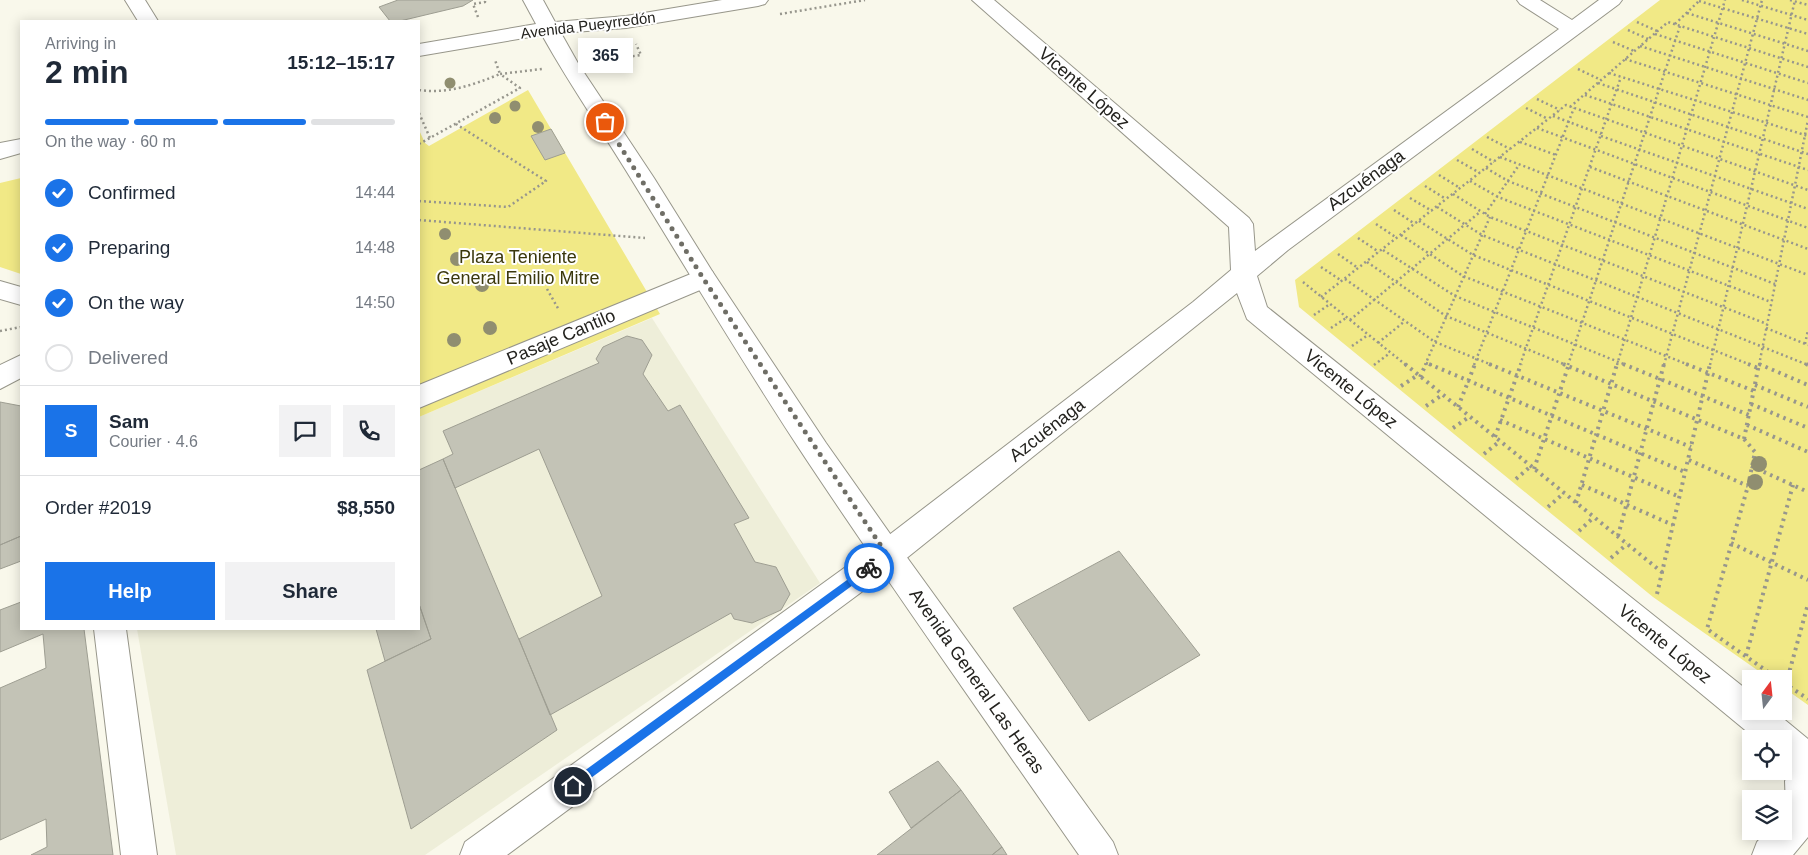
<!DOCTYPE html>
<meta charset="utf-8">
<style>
body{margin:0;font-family:Arial,sans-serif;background:#f2f2f3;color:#1f2937;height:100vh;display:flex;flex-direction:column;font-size:19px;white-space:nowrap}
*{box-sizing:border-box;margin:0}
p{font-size:16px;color:#747a83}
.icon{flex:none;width:28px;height:28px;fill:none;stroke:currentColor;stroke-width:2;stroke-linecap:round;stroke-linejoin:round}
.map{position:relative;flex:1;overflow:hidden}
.details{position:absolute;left:20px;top:20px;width:400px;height:610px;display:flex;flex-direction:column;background:#fff;border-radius:0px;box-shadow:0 2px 12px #0003}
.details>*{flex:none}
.needle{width:32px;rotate:15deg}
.tools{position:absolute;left:1742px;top:670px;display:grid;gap:10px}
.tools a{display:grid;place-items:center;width:50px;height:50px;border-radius:0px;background:#fff;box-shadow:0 2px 12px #0003;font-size:25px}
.pin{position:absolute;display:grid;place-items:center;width:42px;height:42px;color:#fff;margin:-21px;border:2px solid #fff;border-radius:50%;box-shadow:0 1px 5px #0007}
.courier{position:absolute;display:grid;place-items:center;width:50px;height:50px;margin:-25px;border:4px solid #1a73e8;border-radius:50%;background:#fff;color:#222;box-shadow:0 1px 6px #0007}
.bubble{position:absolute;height:35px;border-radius:0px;background:#fff;box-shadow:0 2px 12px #0003;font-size:16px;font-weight:700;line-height:35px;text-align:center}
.summary em{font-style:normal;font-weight:700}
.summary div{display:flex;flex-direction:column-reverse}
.summary{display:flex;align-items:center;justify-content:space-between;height:85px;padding:0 25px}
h1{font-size:32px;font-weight:700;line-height:38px}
.bar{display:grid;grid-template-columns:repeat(4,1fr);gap:8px 5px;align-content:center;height:60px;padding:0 25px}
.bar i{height:6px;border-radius:4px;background:#e0e1e3}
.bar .active{background:#1a73e8}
.bar p{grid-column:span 4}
.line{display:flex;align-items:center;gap:12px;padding:0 25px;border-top:1px solid #e0e1e3}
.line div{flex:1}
.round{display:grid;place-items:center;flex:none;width:52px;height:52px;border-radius:0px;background:#f2f2f3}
ol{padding:0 25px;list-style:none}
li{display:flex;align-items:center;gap:15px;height:55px}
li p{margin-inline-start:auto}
li .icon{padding:5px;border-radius:50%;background:#1a73e8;color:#fff;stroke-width:4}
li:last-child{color:#747a83}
li i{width:28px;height:28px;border:2px solid #e0e1e3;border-radius:50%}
.primary-button{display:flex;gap:10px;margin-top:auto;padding:10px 25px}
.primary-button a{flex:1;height:58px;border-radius:0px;background:#1a73e8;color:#fff;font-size:20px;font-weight:700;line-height:58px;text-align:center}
.primary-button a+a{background:#f2f2f3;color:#1f2937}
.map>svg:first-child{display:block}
.built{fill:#eeeed9}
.green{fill:#f1e986}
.building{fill:#c3c3b6;stroke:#9e9e92}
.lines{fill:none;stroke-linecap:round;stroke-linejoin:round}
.minor-casing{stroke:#97968a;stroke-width:2}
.major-casing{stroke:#97968a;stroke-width:2}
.path-far1{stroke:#97968d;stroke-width:2.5;stroke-dasharray:2 3;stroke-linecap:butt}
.path{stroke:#97968d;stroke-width:4;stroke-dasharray:2.5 4.5;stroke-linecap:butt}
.minor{fill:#fff;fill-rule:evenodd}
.major{fill:#fff;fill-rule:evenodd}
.tree{fill:#908e70}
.route{fill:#1a73e8}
.done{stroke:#6f6e66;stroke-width:5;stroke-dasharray:0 9}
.labels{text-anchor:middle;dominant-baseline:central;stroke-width:4;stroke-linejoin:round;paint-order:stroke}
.far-street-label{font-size:15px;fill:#24231f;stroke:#fff}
.street-label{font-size:18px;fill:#24231f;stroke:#fff}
.park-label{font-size:18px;fill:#3b380c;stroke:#fff}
</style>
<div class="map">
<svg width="1808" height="855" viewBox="0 0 1808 855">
<rect width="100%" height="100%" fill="#f9f8eb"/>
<path class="built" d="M652,318L820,583L425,855H176L137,629H419V417Z"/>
<path class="green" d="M1660,0H1808V705L1784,688V679H1770L1653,597L1299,307L1295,280Z
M528,90L660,314L419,417V130L425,143L429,146Z
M21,178V274L0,267V183Z"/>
<path class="building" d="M398,0H473L463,6L400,21H390L379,7Z
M551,129L565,153L545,160L531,136Z
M627,336L642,340L652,355L643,374L668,411L680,405L749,518L734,524L755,562L776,567L790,594L781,610L752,623L734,619L731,613L550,715L519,639L602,596L539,449L455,488L443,459L453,454L443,431L599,363L596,359L603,347Z
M0,402L21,406V536L0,545Z
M443,459L557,730L411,829L367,670L431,639L419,604V470Z
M21,536V561L0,569V545Z
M1119,551L1200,655L1089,721L1013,608Z
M21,602V629H84L113,855H31L47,847L46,819L0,840V688L46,668L43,634L0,652V610Z
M419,604L431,639L385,661L376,629H419Z
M938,761L961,790L911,828L889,792Z
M961,790L1002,847L992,855H877Z
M1002,847L1007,855H992Z"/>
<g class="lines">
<g class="minor-casing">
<path id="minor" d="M125,0H145L158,21H138Z
M972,0H994L1249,218L1253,224L1255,251L1559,29L1520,4L1517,0H1540L1572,20L1599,0H1622L1619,4L1288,250L1257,276L1267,307L1751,693V711H1774L1808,739V837L1793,855H1752L1757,842L1767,831H1784V812L1786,809L1785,781L1792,768L1784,762V739H1756L1247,319L1237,293L898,565L507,855H460L465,842L876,545L1193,302L1231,270L1229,227Z
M703,269L712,271L715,278L712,285L419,408V385Z
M0,281L21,287V305L0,299Z
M21,355V378L0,389V365Z
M94,629H126L157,855H121Z"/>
</g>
<g class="major-casing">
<path id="major" d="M523,0H543L555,22L626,16L722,0H768L765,4L758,6L626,28L561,33L579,65L654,178L712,271L826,443L898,545L1113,842L1118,855H1079C988,724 896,594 808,462C749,373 694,281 638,190C607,138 572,89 542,35L419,56V44L536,24Z
M21,139V153L0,159V143Z"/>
</g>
<path class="path-far1" d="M1742,0L1808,20
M1790,0L1808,5
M1699,1L1808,34
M1687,13L1808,51
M780,14L865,0
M478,17L473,4L485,2V0
M1637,22L1657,31
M1675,24L1700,0
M1628,30L1648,39
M1655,34L1808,83
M1613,42L1634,51
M1640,46L1808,100
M1625,59L1808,117
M598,61L641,55L636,44
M1578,69L1601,80
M1609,73L1808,136
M1598,83L1808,154
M419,90C448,94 473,85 500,74L495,60
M1585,95L1808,170
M1537,99L1560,110
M1570,107L1668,22L1808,67
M1526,108L1548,119
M419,113L430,138
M1553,116L1601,134
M1537,128L1808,228
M1601,136L1808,209
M1487,137L1510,149
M1520,142L1556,155
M419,144L520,88L500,74L542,69
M1472,149L1494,162
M1500,157L1808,275
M1457,160L1480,173
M1590,167L1808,249
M1486,168L1508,181L1775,284
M1439,175L1460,188
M1470,181L1498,197L1771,302
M1425,186L1446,199
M1453,194L1490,217L1767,324
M1410,198L1432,211
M419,201L508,207L546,181L456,124
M1437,207L1482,235L1808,365
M1394,210L1415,224
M1485,214L1519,165
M419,220L645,238
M1419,221L1473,255L1751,365
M1376,224L1397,238
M1401,235L1463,276L1689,365
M1358,238L1379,252
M1383,250L1455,296L1626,365
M1338,254L1358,268
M1367,262L1446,316L1566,365
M1321,267L1342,281
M1345,279L1435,342L1492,365
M1303,282L1406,365
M547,289L559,310
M1321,297L1566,105L1808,190
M1314,315L1330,304
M1350,320L1480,212
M1331,328L1346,318
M1766,328L1808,345
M0,331L21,327
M1378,343L1405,321
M1805,344L1808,330
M1352,346L1368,335
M1426,363L1432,365
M1759,364L1762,365
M1374,365L1390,353
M1425,365L1490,217
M1474,365L1574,108
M1520,365L1621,77
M1568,365L1680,26
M1617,365L1725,0
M1664,365L1762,0
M1710,365L1795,0
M1759,365L1808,120"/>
<path class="path" d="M1405,364L1663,573
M1429,364L1685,472
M1489,364L1691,447
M1563,364L1744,439L1755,452L1748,486L1707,629L1778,679
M1623,364L1749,415
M1686,364L1754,391
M1748,364L1758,368
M1759,364L1808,385
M1806,364L1808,365
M1420,377L1426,364
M1755,385L1808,407
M1401,386L1418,375
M1751,404L1808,428
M1426,406L1442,395
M1458,407L1475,364
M1500,420L1680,497
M1747,425L1808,452
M1453,428L1469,417
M1495,437L1521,364
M1744,439L1759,364
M1484,454L1500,441
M1689,460L1748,486
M1751,466L1808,492
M1534,469L1569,364
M1516,479L1531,466
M1582,485L1673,525
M1576,503L1617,364
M1548,507L1564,493
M1579,531L1594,517
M1618,536L1664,364
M1731,543L1808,580
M1611,558L1627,544
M1657,594L1710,364
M1746,656L1793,485
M1784,683L1808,699
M1786,684L1808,604"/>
<use href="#minor" class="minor"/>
<use href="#major" class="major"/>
</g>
<g class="tree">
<circle cx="450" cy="83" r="5.5"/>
<circle cx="515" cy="106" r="5.5"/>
<circle cx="495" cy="118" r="6"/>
<circle cx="538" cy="127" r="6"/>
<circle cx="445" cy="234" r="6"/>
<circle cx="457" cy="259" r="7"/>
<circle cx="519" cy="279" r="7"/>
<circle cx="482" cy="285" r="7"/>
<circle cx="490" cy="328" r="7"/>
<circle cx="454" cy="340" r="7"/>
<circle cx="1759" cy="464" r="8"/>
<circle cx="1755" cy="482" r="8"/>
</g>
<path class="route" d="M869,564L872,565V571L576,789H569V782Z"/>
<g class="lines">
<path class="done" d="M605,122L703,278L887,555L869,568"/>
</g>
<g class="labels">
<g class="far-street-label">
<text transform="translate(588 25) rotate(-7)">Avenida Pueyrredón</text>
</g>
<g class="street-label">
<text transform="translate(1084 88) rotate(41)">Vicente López</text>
<text transform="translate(1366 180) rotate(-36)">Azcuénaga</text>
<text transform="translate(561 337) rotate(-23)">Pasaje Cantilo</text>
<text transform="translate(1351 389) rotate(39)">Vicente López</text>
<text transform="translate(1047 430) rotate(-38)">Azcuénaga</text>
<text transform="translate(1665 644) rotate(39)">Vicente López</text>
<text transform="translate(977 681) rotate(55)">Avenida General Las Heras</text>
</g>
<g class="park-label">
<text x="518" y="257">Plaza Teniente<tspan x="518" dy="21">General Emilio Mitre</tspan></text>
</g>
</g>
</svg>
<div class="tools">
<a><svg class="needle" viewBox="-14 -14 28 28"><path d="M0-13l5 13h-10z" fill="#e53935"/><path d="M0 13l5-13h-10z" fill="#747a83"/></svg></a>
<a><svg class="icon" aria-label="locate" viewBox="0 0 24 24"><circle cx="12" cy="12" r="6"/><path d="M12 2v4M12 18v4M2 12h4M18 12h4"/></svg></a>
<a><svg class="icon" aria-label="layers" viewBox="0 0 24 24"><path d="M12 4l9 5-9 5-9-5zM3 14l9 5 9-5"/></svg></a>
</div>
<div class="pin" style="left:605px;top:122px;background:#ea580c"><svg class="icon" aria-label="bag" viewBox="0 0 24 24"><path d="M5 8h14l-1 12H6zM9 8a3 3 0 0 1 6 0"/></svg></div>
<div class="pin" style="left:573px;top:786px;background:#1f2937"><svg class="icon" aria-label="home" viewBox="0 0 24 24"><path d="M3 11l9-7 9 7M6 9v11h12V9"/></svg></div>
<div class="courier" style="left:869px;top:568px"><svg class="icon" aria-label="bike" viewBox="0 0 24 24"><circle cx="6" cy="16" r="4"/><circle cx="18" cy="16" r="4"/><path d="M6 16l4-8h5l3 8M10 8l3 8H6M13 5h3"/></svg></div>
<div class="bubble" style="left:578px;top:38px;width:55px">365</div>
<section class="details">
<div class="summary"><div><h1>2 min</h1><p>Arriving in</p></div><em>15:12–15:17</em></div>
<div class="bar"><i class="active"></i><i class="active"></i><i class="active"></i><i></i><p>On the way · 60 m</p></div>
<ol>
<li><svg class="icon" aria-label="check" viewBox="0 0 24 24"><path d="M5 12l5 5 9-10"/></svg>Confirmed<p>14:44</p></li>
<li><svg class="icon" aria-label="check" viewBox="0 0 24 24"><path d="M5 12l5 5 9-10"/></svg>Preparing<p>14:48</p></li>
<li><svg class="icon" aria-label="check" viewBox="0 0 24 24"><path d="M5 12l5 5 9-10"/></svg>On the way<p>14:50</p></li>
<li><i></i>Delivered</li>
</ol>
<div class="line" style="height:90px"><b class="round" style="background:#1a73e8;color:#fff">S</b><div><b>Sam</b><p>Courier · 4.6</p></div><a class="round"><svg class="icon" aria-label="chat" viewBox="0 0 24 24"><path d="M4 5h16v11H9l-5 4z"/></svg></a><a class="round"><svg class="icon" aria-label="phone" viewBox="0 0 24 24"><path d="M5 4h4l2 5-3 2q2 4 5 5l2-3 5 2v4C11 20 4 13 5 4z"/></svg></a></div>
<div class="line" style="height:65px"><div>Order #2019</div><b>$8,550</b></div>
<div class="primary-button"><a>Help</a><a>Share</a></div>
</section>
</div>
